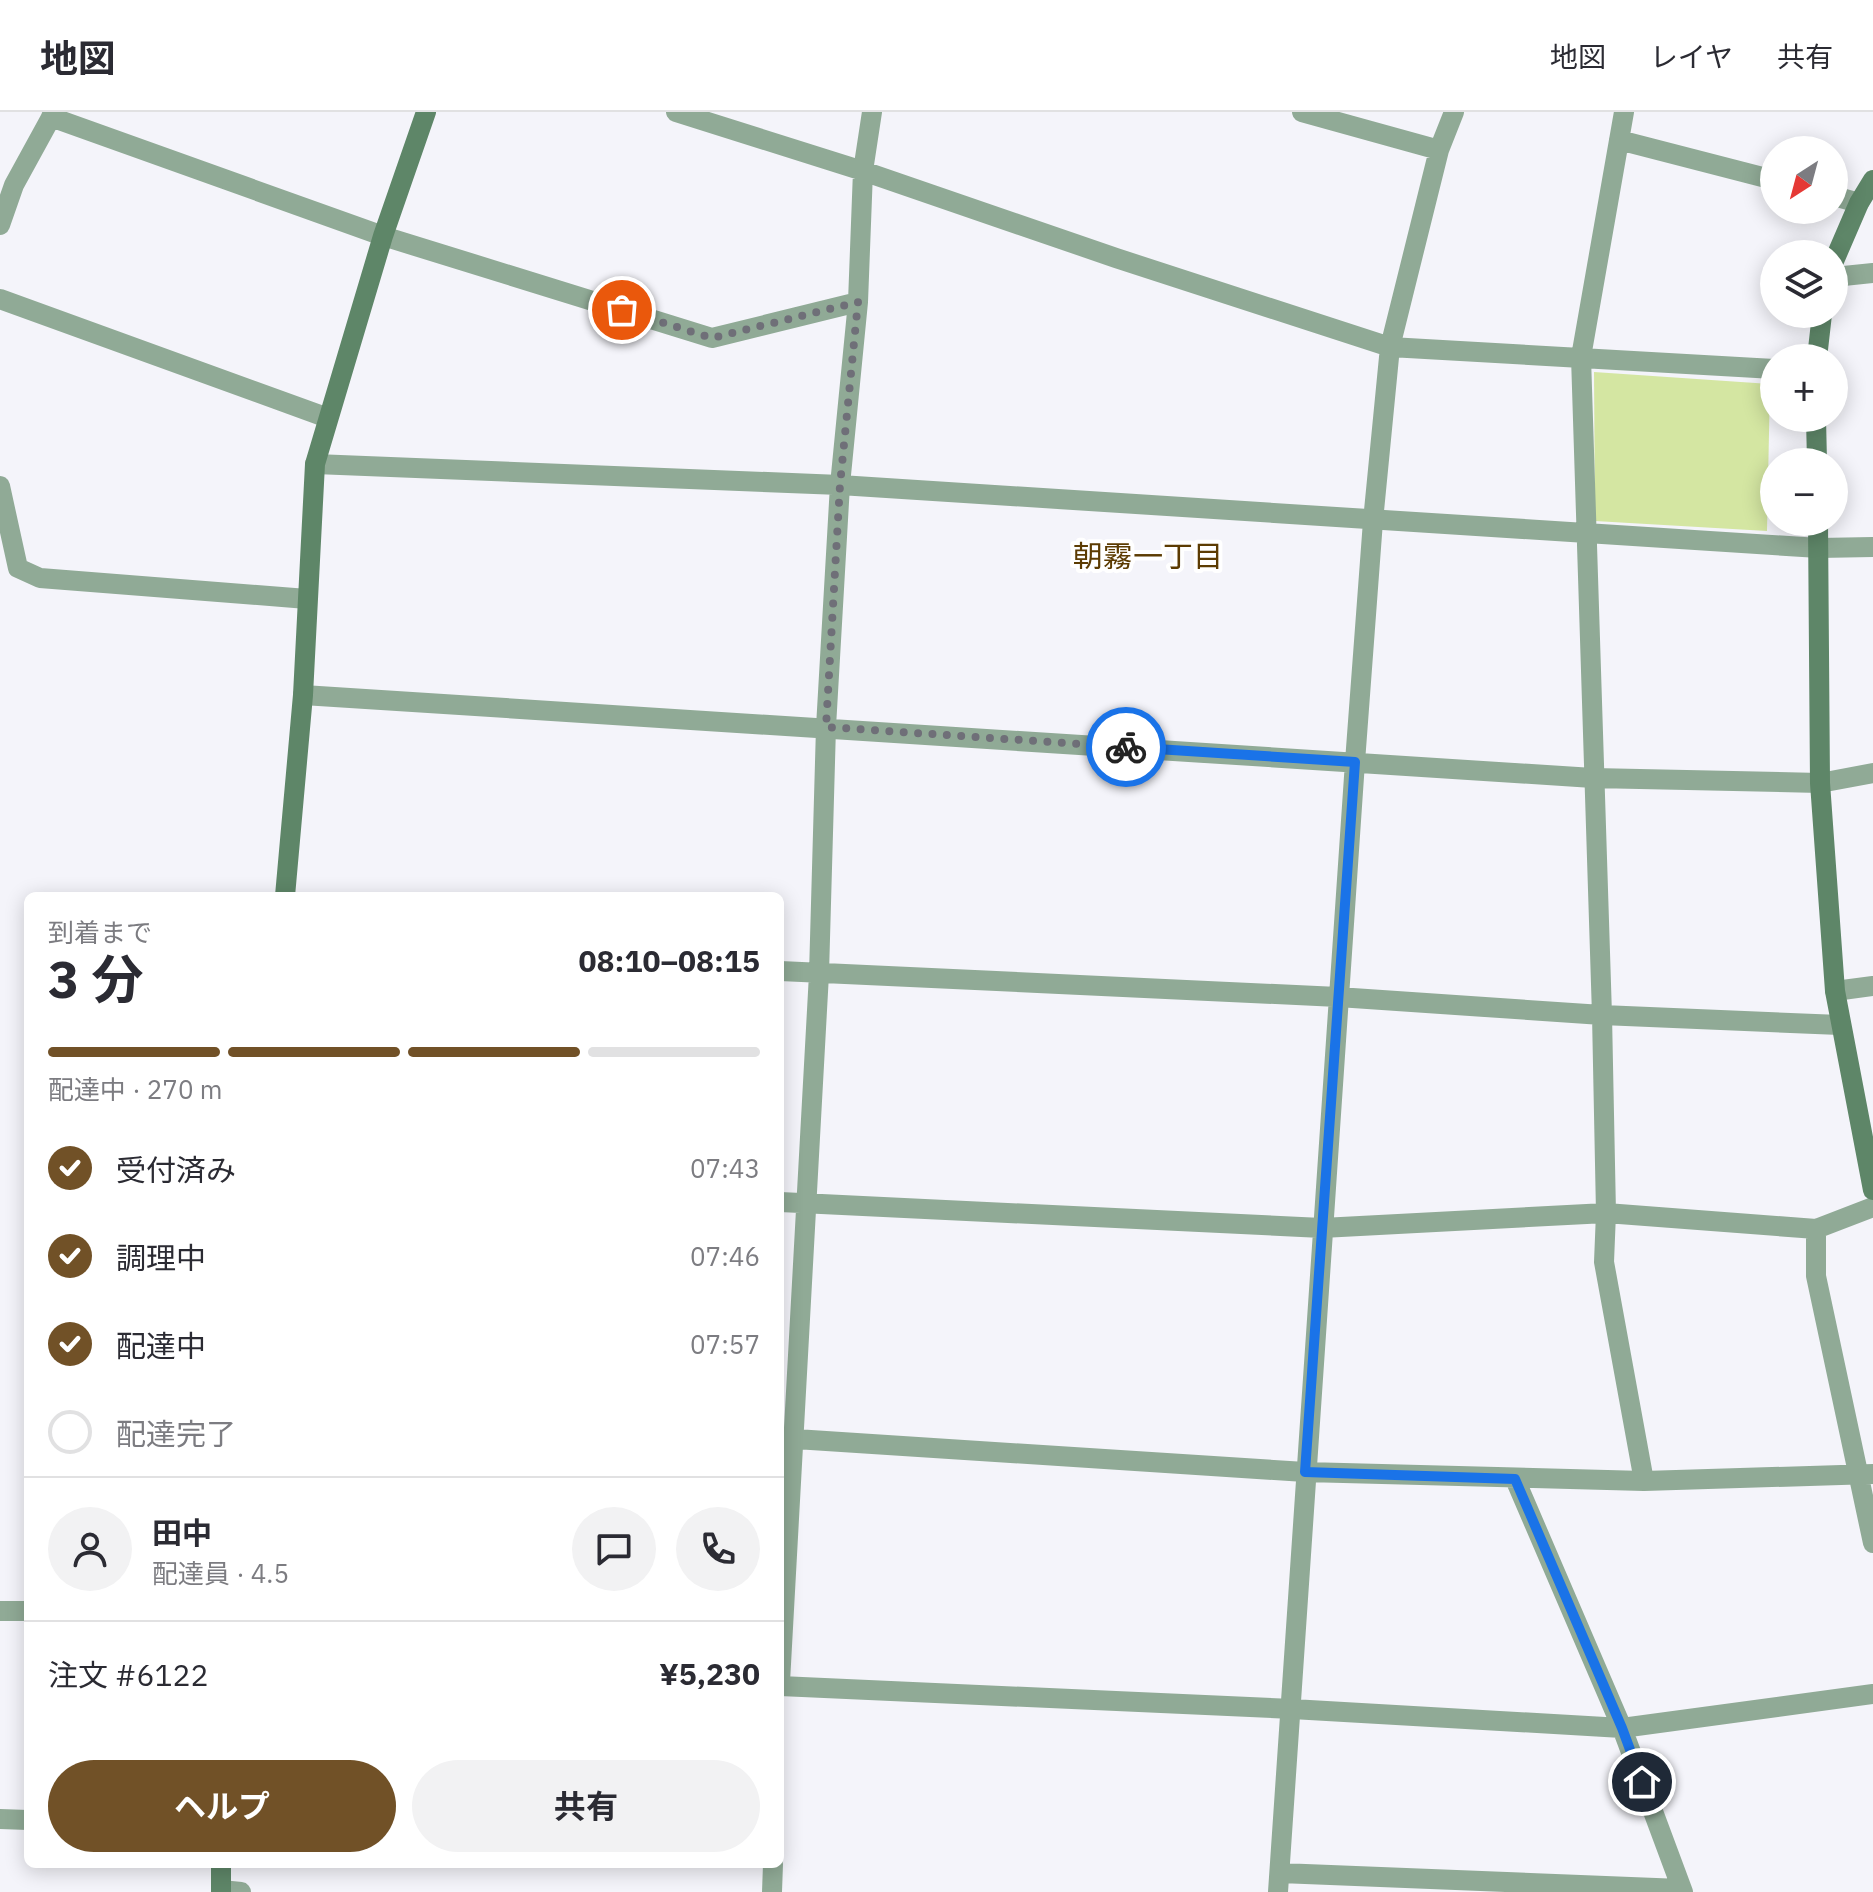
<!DOCTYPE html>
<html lang="ja">
<meta charset="utf-8">
<style>
body{margin:0;font-family:"IBM Plex Sans","Noto Sans JP",sans-serif;background:#f2f2f3;color:#2b2b33;height:100vh;display:flex;flex-direction:column;font-size:30px;white-space:nowrap}
*{box-sizing:border-box;margin:0}
p{font-size:26px;color:#7c7c81}
.icon{flex:none;width:44px;height:44px;fill:none;stroke:currentColor;stroke-width:2;stroke-linecap:round;stroke-linejoin:round}
.map{position:relative;flex:1;overflow:hidden}
.side{position:absolute;left:24px;top:780px;width:760px;height:976px;display:flex;flex-direction:column;background:#fff;border-radius:12px;box-shadow:0 4px 20px #0003}
.side>*{flex:none}
.needle{width:52px;rotate:216deg}
.buttons{position:absolute;left:1760px;top:24px;display:grid;gap:16px}
.buttons a{display:grid;place-items:center;width:88px;height:88px;border-radius:50%;background:#fff;box-shadow:0 4px 20px #0003;font-size:40px}
.pin{position:absolute;display:grid;place-items:center;width:68px;height:68px;color:#fff;margin:-34px;border:4px solid #fff;border-radius:50%;box-shadow:0 2px 8px #0007}
.courier{position:absolute;display:grid;place-items:center;width:80px;height:80px;margin:-40px;border:6px solid #1a73e8;border-radius:50%;background:#fff;color:#222;box-shadow:0 2px 10px #0007}
.headline em{font-style:normal;font-weight:700}
.headline div{display:flex;flex-direction:column-reverse}
.headline{display:flex;align-items:center;justify-content:space-between;height:136px;padding:0 24px}
h1{font-size:52px;font-weight:700;line-height:60px}
.bar{display:grid;grid-template-columns:repeat(4,1fr);gap:12px 8px;align-content:center;height:96px;padding:0 24px}
.bar i{height:10px;border-radius:6px;background:#e1e1e2}
.bar .on{background:#715127}
.bar p{grid-column:span 4}
.line{display:flex;align-items:center;gap:20px;padding:0 24px;border-top:2px solid #e1e1e2}
.line div{flex:1}
.round{display:grid;place-items:center;flex:none;width:84px;height:84px;border-radius:42px;background:#f2f2f3}
ol{padding:0 24px;list-style:none}
li{display:flex;align-items:center;gap:24px;height:88px}
li p{margin-inline-start:auto}
li .icon{padding:8px;border-radius:50%;background:#715127;color:#fff;stroke-width:4}
li:last-child{color:#7c7c81}
li i{width:44px;height:44px;border:4px solid #e1e1e2;border-radius:50%}
.cta{display:flex;gap:16px;margin-top:auto;padding:16px 24px}
.cta a{flex:1;height:92px;border-radius:48px;background:#715127;color:#fff;font-size:32px;font-weight:700;line-height:92px;text-align:center}
.cta a+a{background:#f2f2f3;color:#2b2b33}
header{display:flex;align-items:center;gap:48px;box-sizing:border-box;height:112px;padding:0 40px;background:#fff;border-bottom:2px solid #e1e1e2}
header strong{font-size:38px}
nav{display:flex;gap:44px;margin-inline-start:auto;font-size:28px}
.map>svg:first-child{display:block}
.green{fill:#d4e6a2}
.lines{fill:none;stroke-linecap:round;stroke-linejoin:round}
.street{stroke:#90aa96;stroke-width:20}
.secondary{stroke:#5e8668;stroke-width:20}
.done{stroke:#6f6f78;stroke-width:8;stroke-dasharray:0 14.4}
.route{stroke:#1a73e8;stroke-width:10}
.labels{text-anchor:middle;dominant-baseline:central;stroke-width:8;stroke-linejoin:round;paint-order:stroke}
.neighbourhood-label{font-size:30px;fill:#5c3b02;stroke:#fff}
</style>
<header>
<strong>地図</strong>
<nav><a>地図</a><a>レイヤ</a><a>共有</a></nav>
</header>
<div class="map">
<svg width="1873" height="1780" viewBox="0 0 1873 1780">
<rect width="100%" height="100%" fill="#f4f4fa"/>
<path class="green" d="M1594,260L1770,272L1767,419L1595,409Z"/>
<g class="lines">
<path class="street" d="M676,0L863,59L1116,146L1390,235L1774,257
M1302,0L1439,38
M1624,0L1581,245L1602,903L1606,1101L1604,1150L1644,1369
M51,5L383,124L712,226L858,190
M1619,28L1774,68
M1834,84L1859,91
M0,113L14,73L54,0
M1834,165L1873,161
M0,187L328,306
M315,352L840,373L1819,436L1873,435
M0,374L18,456L40,466L307,487
M303,583L1593,666L1820,671L1873,661
M780,859L1338,885L1602,903L1840,913
M1835,879L1873,874
M780,1090L1322,1116L1606,1101L1816,1117L1873,1095
M1816,1117V1164L1873,1431
M780,1326L1305,1360L1644,1369L1873,1362
M1515,1367L1622,1616L1683,1780
M0,1499H28
M780,1570L819,862L826,615L840,373L858,190L863,59L872,0
M780,1574L1292,1597L1622,1616L1873,1582
M0,1707L28,1708
M1280,1761L1681,1777
M221,1778L241,1780
M772,1780L773,1752
M1278,1780L1355,650L1373,409L1390,235L1439,38L1454,0"/>
<path class="secondary" d="M1834,149L1859,91L1873,68
M1817,246L1822,202
M1816,306L1817,350
M1818,410L1820,671L1835,879L1873,1078
M285,784L303,583L315,352L383,124L426,0
M221,1780V1752"/>
</g>
<g class="lines">
<path class="done" d="M622,198L712,226L858,190L840,373L826,615L1126,635"/>
<path class="route" d="M1126,635L1355,650L1305,1360L1515,1367L1622,1616L1642,1670"/>
</g>
<g class="labels">
<g class="neighbourhood-label">
<text x="1148" y="443">朝霧一丁目</text>
</g>
</g>
</svg>
<div class="buttons">
<a><svg class="needle" viewBox="-14 -14 28 28"><path d="M0-13l5 13h-10z" fill="#e53935"/><path d="M0 13l5-13h-10z" fill="#7c7c81"/></svg></a>
<a><svg class="icon" aria-label="layers" viewBox="0 0 24 24"><path d="M12 4l9 5-9 5-9-5zM3 14l9 5 9-5"/></svg></a>
<a>+</a>
<a>−</a>
</div>
<div class="pin" style="left:622px;top:198px;background:#ea580c"><svg class="icon" aria-label="bag" viewBox="0 0 24 24"><path d="M5 8h14l-1 12H6zM9 8a3 3 0 0 1 6 0"/></svg></div>
<div class="pin" style="left:1642px;top:1670px;background:#1f2937"><svg class="icon" aria-label="home" viewBox="0 0 24 24"><path d="M3 11l9-7 9 7M6 9v11h12V9"/></svg></div>
<div class="courier" style="left:1126px;top:635px"><svg class="icon" aria-label="bike" viewBox="0 0 24 24"><circle cx="6" cy="16" r="4"/><circle cx="18" cy="16" r="4"/><path d="M6 16l4-8h5l3 8M10 8l3 8H6M13 5h3"/></svg></div>
<section class="side">
<div class="headline"><div><h1>3 分</h1><p>到着まで</p></div><em>08:10–08:15</em></div>
<div class="bar"><i class="on"></i><i class="on"></i><i class="on"></i><i></i><p>配達中 · 270 m</p></div>
<ol>
<li><svg class="icon" aria-label="check" viewBox="0 0 24 24"><path d="M5 12l5 5 9-10"/></svg>受付済み<p>07:43</p></li>
<li><svg class="icon" aria-label="check" viewBox="0 0 24 24"><path d="M5 12l5 5 9-10"/></svg>調理中<p>07:46</p></li>
<li><svg class="icon" aria-label="check" viewBox="0 0 24 24"><path d="M5 12l5 5 9-10"/></svg>配達中<p>07:57</p></li>
<li><i></i>配達完了</li>
</ol>
<div class="line" style="height:144px"><a class="round"><svg class="icon" aria-label="person" viewBox="0 0 24 24"><circle cx="12" cy="8" r="4"/><path d="M4 21q1-7 8-7t8 7"/></svg></a><div><b>田中</b><p>配達員 · 4.5</p></div><a class="round"><svg class="icon" aria-label="chat" viewBox="0 0 24 24"><path d="M4 5h16v11H9l-5 4z"/></svg></a><a class="round"><svg class="icon" aria-label="phone" viewBox="0 0 24 24"><path d="M5 4h4l2 5-3 2q2 4 5 5l2-3 5 2v4C11 20 4 13 5 4z"/></svg></a></div>
<div class="line" style="height:104px"><div>注文 #6122</div><b>¥5,230</b></div>
<div class="cta"><a>ヘルプ</a><a>共有</a></div>
</section>
</div>
